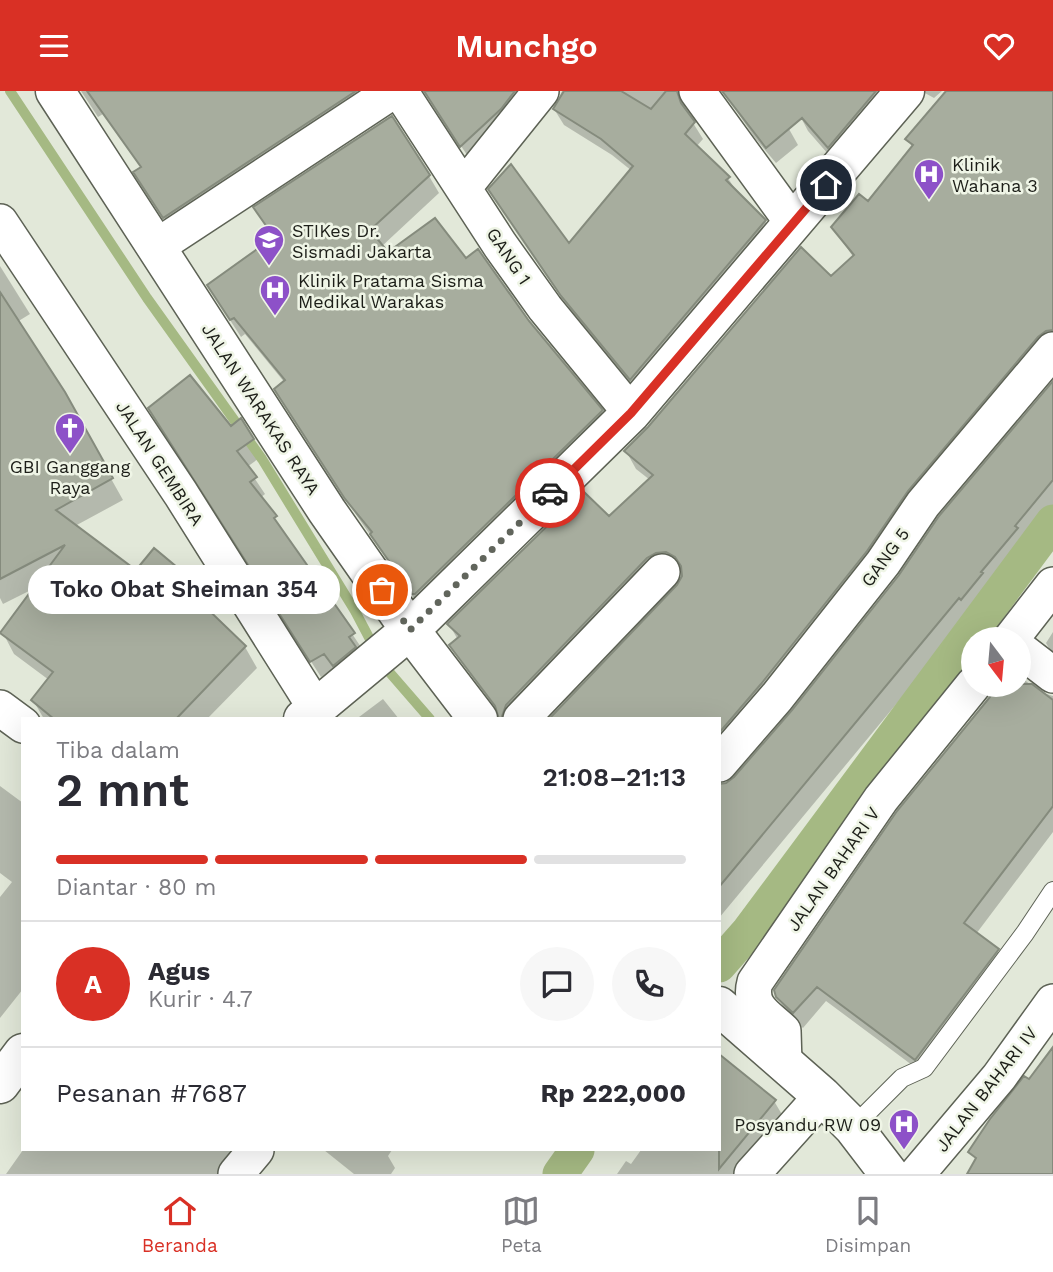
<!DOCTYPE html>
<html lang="id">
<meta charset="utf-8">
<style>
body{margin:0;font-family:"Work Sans",sans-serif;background:#f7f7f7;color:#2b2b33;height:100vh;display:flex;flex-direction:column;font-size:26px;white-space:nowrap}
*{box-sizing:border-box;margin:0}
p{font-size:23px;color:#7c7c81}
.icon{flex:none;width:38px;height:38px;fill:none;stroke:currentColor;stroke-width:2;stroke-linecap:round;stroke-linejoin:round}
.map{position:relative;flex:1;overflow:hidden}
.sheet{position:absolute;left:21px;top:626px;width:700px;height:434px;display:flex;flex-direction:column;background:#fff;border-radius:0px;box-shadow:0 7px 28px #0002}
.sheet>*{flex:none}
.needle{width:46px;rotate:164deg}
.controls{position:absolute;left:961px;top:536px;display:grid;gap:14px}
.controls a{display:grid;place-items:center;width:70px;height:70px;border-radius:50%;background:#fff;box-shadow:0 7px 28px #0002;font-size:35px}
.pin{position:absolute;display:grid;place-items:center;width:60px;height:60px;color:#fff;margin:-30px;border:4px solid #fff;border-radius:50%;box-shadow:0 2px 7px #0007}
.courier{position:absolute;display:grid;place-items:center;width:70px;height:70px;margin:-35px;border:5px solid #d93025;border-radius:50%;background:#fff;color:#222;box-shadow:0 2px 9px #0007}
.bubble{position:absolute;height:49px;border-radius:24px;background:#fff;box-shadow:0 7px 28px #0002;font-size:23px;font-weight:600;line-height:49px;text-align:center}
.summary em{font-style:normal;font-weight:600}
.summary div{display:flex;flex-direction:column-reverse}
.summary{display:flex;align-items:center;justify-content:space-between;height:119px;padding:0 35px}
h1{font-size:46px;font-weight:600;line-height:52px}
.bar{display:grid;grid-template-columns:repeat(4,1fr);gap:10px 7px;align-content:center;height:84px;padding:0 35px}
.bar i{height:9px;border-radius:5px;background:#e1e1e2}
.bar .active{background:#d93025}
.bar p{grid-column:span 4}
.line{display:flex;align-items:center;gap:18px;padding:0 35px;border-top:2px solid #e1e1e2}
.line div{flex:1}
.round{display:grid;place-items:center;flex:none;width:74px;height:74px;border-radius:37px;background:#f7f7f7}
header{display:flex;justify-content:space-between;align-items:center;height:91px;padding:0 35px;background:#d93025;color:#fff;font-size:32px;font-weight:600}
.tabs{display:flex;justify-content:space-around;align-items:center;height:98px;border-top:2px solid #e1e1e2;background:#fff;font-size:19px;color:#7c7c81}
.tabs a{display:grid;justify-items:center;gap:4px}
.tabs .active{color:#d93025}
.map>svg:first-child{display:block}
.shadow{fill:#0003}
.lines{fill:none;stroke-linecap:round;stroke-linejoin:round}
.stream{stroke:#a5b983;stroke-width:10}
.canal{stroke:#a5b983;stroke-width:35}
.building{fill:#a7ad9e;stroke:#858b7d;stroke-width:2}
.service-casing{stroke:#5d6255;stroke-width:20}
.minor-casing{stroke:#5d6255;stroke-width:38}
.tertiary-casing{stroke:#5d6255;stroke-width:41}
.service{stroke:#fff;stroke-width:18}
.minor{stroke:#fff;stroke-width:35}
.tertiary{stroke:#fff;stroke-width:38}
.done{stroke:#61655c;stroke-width:7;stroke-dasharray:0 12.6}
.route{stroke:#d93025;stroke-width:9}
.labels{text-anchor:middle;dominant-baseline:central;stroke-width:5;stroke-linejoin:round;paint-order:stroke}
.poi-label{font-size:18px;fill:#1c1e18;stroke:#eff5e6;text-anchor:start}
.street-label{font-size:18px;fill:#1c1e18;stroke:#eff5e6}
</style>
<header><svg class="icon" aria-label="menu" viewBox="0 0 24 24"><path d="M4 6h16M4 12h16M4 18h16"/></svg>Munchgo<svg class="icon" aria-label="heart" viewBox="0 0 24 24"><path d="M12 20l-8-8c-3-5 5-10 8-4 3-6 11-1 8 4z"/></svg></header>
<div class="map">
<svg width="1053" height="1083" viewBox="0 0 1053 1083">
<rect width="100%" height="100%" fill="#e2e8d9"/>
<path class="shadow" d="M81,0H390L174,142L145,97L142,77L103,23L98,26Z
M422,0H539L471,70L428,5Z
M562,0H694L687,8L685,19L703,48L696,56L728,87L738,103L765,130L774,146L640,304L572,221L490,99L569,155L632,80L612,64L564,34L554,18Z
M770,0H942L934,7L923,1L842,79L808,40L798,21Z
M948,0H1053V260L719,671V628H551L678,496L683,482L678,479L520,628H501V624L462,572L451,554L458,549L449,533L609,428L650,389L636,378L626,360L854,167L833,137L868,113L913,57L907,48Z
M724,1L789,38L798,54L776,72L754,46Z
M429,85L439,102L381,156L387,163L465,169L528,231L601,320L611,338L423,520L357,425L287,316L285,292L245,243L241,246L219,212L275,148L255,117Z
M0,175L30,223L17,231L63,302L123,409L75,435L136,481L201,498L213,519L210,523L245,556L257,577L207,628H44L33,609L49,589L14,563L3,542L37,496L3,513L0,507Z
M1053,293V419L1025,453L1027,456L991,499L992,501L972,525L970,524L719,827V694H725L735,688L794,620Z
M160,334L231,338L253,349L262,365L247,376L265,403L260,407L363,559L321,586Z
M1053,541V564L1046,552Z
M1018,584L1040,601L1053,605V741L976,843L997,859L1006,875L924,983L826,910L803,937L787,922L778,906L1018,593Z
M383,608L399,628H360L359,626Z
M0,695L23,712V898L0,927V806L12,791L0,782Z
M774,1010L790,1037L753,1083H617L626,1070L631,1073L641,1059H719Z
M23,1059H261L236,1083H6Z
M324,1059H392L388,1065L395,1077L391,1083H354Z"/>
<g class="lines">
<path class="stream" d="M10,0L147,207L262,368L355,520L384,575L430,628"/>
<path class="canal" d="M719,874L749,840L1053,431
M560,1083L577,1059"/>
</g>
<path class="building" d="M87,0H356L163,127L133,81L141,76Z
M424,0H515L501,18L460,56Z
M564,0H621L651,18L666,0H677L681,12L695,31L685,43L730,86L726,89L766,129L630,289L561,205L488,98L511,73L569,152L633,75L601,48L553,18Z
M722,0H876L828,57L802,27L766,57Z
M946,0H1053V239L1046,240L1038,246L908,400L867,460L761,593L719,642V628H549L677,494L682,485L681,475L675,466L666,461L656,462L647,467L506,614L501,628H499L495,615L449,554L460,545L447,533L583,400L609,425L653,384L624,360L648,336L801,156L831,185L854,164L831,136L859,103L868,110L913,54L905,48Z
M392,25L430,84L370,139L388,161L435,127L466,167L478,158L529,230L603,319L415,503H412L370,443L372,441L345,408L274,298L285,289L234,227L230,229L207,194L274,146L253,116Z
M0,201L65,301L113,387L56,419L136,479L154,457L202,497L195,506L246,555L176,628H54L31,609L53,581L0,542L65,454L0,488Z
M190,284L231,335L241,327L254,348L237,360L257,386L250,391L277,425L274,427L355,542L349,546L356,556L333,575L324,563L310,571L148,317Z
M1053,290V389L1015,435L1018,437L981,481L983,482L961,509L959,507L719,796V693L726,692L734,686L792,619L899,484L939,425Z
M994,593H1032L1053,609V715L964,832L999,858L915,969L817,896L793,922L776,906L774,899L897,720L990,606Z
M1053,956V1083H967L976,1067L968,1061L990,1028L1024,985L1029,988Z
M719,963L776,1009L719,1078Z"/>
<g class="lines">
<g class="service-casing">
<path id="service" d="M853,1036L902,987L924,977L1025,842L1053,800"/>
</g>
<g class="minor-casing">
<path id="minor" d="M400,0L500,154L545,217L631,322
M697,0L793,132
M464,96L541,0
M0,131L181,403L315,616
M156,156L393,0
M1011,548L1053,494
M1018,557L1053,584
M0,617L23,634
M521,628L662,481
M719,673L777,606L883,472L923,413L1053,259
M784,973L783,940C766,924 748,916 755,891L881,708L974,593
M236,1083L256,1059
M752,1083L822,1005
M917,1083L999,986L1053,911"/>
</g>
<g class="tertiary-casing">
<path id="tertiary" d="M55,0L327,420L410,539L478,628
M303,628L410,539L631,322L905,0
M719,915L822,1005L853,1036L889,1083
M0,993L23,962"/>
</g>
<use href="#service" class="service"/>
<use href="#minor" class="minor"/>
<use href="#tertiary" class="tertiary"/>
</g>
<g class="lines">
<path class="done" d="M382,499L410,539L550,402"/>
<path class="route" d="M550,402L631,322L826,94"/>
</g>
<defs>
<g id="hospital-pin" transform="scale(1.575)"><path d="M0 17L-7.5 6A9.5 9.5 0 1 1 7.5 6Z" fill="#8d51c8" stroke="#eff5e6"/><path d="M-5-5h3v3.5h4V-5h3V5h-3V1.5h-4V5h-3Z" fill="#fff"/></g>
<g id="university-pin" transform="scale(1.575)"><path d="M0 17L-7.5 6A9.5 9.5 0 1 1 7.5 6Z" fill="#8d51c8" stroke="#eff5e6"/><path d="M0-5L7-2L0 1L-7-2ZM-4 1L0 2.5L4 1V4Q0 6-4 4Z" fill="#fff"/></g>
<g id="church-pin" transform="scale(1.575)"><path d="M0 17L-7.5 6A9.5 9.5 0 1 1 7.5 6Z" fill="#8d51c8" stroke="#eff5e6"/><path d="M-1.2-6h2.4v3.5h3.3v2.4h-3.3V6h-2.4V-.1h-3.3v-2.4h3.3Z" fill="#fff"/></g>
</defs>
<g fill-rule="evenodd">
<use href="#hospital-pin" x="929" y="83"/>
<use href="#university-pin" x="269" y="149"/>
<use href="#hospital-pin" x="275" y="199"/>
<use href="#church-pin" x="70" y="337"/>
<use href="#hospital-pin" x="904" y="1033"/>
</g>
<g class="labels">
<g class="poi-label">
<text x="952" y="73">Klinik<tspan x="952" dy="21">Wahana 3</tspan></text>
<text x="292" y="139">STIKes Dr.<tspan x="292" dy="21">Sismadi Jakarta</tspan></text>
<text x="298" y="189">Klinik Pratama Sisma<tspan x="298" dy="21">Medikal Warakas</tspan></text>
<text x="70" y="375" text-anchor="middle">GBI Ganggang<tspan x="70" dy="21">Raya</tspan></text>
<text x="881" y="1033" text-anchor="end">Posyandu RW 09</text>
</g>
<g class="street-label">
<text transform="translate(509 165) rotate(56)">GANG 1</text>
<text transform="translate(261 318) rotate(57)">JALAN WARAKAS RAYA</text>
<text transform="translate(160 372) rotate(57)">JALAN GEMBIRA</text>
<text transform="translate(885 466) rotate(-54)">GANG 5</text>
<text transform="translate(833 778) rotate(-55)">JALAN BAHARI V</text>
<text transform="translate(986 998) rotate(-52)">JALAN BAHARI IV</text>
</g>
</g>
</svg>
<div class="controls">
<a><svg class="needle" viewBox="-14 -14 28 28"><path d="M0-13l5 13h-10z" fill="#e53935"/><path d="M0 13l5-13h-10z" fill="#7c7c81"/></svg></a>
</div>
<div class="pin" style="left:382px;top:499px;background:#ea580c"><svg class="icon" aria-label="bag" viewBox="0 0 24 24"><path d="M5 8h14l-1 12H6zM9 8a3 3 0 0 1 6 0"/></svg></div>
<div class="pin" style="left:826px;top:94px;background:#1f2937"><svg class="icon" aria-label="home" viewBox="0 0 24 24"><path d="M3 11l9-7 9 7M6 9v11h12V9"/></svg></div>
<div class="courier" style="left:550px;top:402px"><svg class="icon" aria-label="car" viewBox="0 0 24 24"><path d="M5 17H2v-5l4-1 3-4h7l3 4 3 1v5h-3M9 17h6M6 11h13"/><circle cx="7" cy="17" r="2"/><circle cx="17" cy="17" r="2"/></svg></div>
<div class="bubble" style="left:28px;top:474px;width:312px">Toko Obat Sheiman 354</div>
<section class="sheet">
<div class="summary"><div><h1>2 mnt</h1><p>Tiba dalam</p></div><em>21:08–21:13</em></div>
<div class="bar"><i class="active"></i><i class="active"></i><i class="active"></i><i></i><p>Diantar · 80 m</p></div>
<div class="line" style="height:126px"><b class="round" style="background:#d93025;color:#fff">A</b><div><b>Agus</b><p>Kurir · 4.7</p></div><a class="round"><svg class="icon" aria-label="chat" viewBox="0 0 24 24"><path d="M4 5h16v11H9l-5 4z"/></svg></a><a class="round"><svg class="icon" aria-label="phone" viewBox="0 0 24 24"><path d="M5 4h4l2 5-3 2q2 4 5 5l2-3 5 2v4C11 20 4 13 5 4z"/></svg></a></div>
<div class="line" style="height:91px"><div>Pesanan #7687</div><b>Rp 222,000</b></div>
</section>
</div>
<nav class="tabs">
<a class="active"><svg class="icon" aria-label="home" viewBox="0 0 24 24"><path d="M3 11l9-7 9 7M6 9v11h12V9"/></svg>Beranda</a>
<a><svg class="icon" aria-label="map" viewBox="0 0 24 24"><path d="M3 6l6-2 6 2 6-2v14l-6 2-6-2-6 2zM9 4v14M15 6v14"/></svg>Peta</a>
<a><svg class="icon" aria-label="saved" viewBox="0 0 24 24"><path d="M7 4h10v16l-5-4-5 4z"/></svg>Disimpan</a>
</nav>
